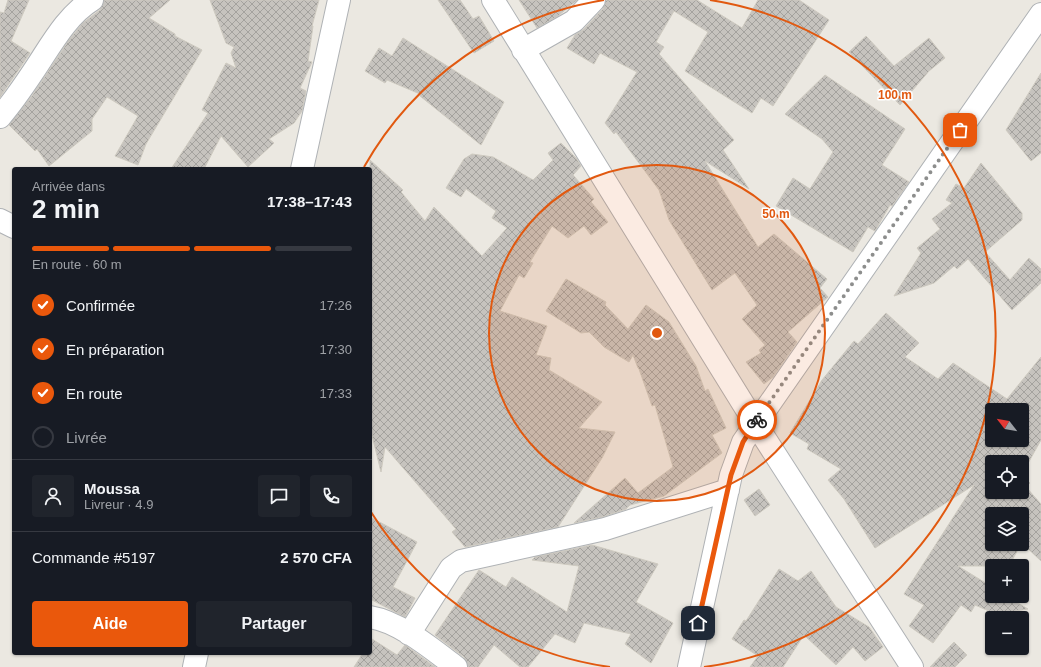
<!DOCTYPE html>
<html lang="fr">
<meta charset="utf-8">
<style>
body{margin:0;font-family:Helvetica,sans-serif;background:#20242c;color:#f1f3f6;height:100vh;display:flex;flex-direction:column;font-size:15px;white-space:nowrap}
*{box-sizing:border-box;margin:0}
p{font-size:13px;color:#9ea1a6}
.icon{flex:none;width:22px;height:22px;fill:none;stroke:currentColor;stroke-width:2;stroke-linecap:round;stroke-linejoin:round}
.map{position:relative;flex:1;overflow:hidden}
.drawer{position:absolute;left:12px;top:167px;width:360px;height:488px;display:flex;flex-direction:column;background:#171b24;border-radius:4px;box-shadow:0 1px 3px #0004}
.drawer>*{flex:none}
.needle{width:26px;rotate:301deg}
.controls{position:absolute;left:985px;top:403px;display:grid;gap:8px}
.controls a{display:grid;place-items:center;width:44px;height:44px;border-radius:4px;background:#171b24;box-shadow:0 1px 3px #0004;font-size:20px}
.pin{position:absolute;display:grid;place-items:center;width:34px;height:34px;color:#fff;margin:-17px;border-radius:8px;box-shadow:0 2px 6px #0006}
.courier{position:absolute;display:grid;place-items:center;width:40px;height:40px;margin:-20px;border:3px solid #ea580c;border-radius:50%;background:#fff;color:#222;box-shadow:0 1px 5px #0007}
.headline em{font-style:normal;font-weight:600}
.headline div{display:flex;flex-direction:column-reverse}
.headline{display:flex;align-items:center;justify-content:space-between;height:68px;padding:0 20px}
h1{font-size:26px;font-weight:600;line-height:30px}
.bar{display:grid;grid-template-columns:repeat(4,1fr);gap:6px 4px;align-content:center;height:48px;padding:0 20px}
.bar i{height:5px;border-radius:3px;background:#363941}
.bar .active{background:#ea580c}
.bar p{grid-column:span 4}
.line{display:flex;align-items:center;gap:10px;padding:0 20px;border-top:1px solid #363941}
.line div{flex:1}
.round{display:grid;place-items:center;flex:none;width:42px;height:42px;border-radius:4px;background:#20242c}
ol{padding:0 20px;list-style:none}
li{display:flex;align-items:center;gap:12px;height:44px}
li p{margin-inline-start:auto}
li .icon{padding:4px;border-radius:50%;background:#ea580c;color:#fff;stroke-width:4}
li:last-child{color:#9ea1a6}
li i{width:22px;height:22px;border:2px solid #363941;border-radius:50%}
.action{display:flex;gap:8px;margin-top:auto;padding:8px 20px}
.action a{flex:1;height:46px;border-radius:4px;background:#ea580c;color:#fff;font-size:16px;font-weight:600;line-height:46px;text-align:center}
.action a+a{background:#20242c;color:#f1f3f6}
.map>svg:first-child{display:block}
.building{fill:url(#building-cross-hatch);stroke:#cecac0;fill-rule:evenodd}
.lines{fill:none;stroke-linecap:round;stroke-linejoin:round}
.minor-casing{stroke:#afb2b5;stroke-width:24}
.minor{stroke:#fff;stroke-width:22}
.done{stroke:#8d8e8d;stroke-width:4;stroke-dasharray:0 7.2}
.route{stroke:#ea580c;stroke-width:5}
.ring{fill:none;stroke:#e15910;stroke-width:2}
.centre{fill:#e15910;stroke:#fff;stroke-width:2}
.ring-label{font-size:12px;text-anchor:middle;font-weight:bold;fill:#e15910;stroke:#fff;stroke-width:3;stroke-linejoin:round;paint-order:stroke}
</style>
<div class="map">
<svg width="1041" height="667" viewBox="0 0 1041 667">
<defs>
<pattern id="building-cross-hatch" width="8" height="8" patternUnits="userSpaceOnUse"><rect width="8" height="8" fill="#c6c3be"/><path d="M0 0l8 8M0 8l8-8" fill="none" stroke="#a4a29e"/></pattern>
</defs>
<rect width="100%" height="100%" fill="#ebe8e1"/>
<path class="building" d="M8,0H29L11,41L30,53L0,97V12L4,13Z
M104,0H170L149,18L175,34V36L202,50L146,144L138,165L115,156L138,116L107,97L92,119V131L49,166L37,149L35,151L9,125L32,96L69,40L83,23L100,10Z
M210,0H319L312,26H313L308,61L312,62L300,88L306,91L302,111L294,123L269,139L274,143L248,167L221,136L204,169H171L208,113L202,110L226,63L236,68L231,53L234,47L226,43Z
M438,0H460L473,19L479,16L494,41L474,53Z
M519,0H577L558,16L537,28Z
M606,0H697L742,28L758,0H799L829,20L773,106L761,98L752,113L685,71L708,32L674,11L656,42L664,47L659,54L734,140L723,150L749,189L705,161L758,247L774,234L827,279L820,288L828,297L788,332L797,342L773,377L764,384L746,362L761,353L759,350L765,345L742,319L757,305L735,273L712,290L669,220L659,190L616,132L614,134L605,123L637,72L600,53L594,64L567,48L575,35L583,30L603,9Z
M866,36L894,66L929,38L945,58L929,71L900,105L849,52Z
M403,38L504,102L481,145L420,96V94L387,80L385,83L365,71L379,48L392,56Z
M1041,73V153L1031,161L1006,130Z
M825,75L905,129L882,165L909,182L892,206L890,205L875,231L868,227L853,252L776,206L793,178L810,189L833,152L822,139L785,114Z
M561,143L576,158L581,166L573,175L594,199L591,202L608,222L591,235L584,226L568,238L552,226L530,262L533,263L524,278L519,275L500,311L547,326L536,355L551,358L549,370L602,402L579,428L615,432L602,458L558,527L465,547L452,532L456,529L385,447L381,472L370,427V160L403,190L401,192L425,221L434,207L482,256L507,228L492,218L496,211L466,189L461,197L446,188L464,159L472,154L493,157L533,180L553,160L548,153Z
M981,163L1022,213V220L985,252L1010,280L1029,258L1041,269V283L1012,310L968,259L957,269L954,266L934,283L894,296L921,253L917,248L940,229L932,219L952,203L946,200L956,184L964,188Z
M566,279L606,302L605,305L628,329L646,305L669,322L696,366L705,391L708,389L726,428L712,435L722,453L664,496L630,505L626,509L602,517L574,523L625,478L638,493L673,467L655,405L652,406L639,369L640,370L638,368L633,355L629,362L604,347L589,332L581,333L546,311Z
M886,313L919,343L905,357L938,379L953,363L1007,399L1041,357V440L1022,474V462H992V492H1022V476L1030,483L1026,487L1041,504V561L1022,543V514H992V544H1021L1009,566H958L992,587V596H1006L1028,609L996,614L975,605L971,612L961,605L933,643L909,626L924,605L904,594L974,485L875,548L844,499L828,480L841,469L807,449L809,444L790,433L822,380L854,341L858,344ZM992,410H1022V440H992Z
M759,489L770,505L755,516L744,500Z
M370,517L417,542L393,587L415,598L405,617L370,599Z
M592,545L658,564L636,602L673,623L651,663L625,644L631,634L584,623L575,643L555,634L528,667H520L494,645L478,667H468L464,657L435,635L479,570L506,587L512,577L567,612L579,566L532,560L535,557Z
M779,569L798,581L811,571L836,607L869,627L883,647L865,661L853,647L836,665L804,635L783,667H750L758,656L732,639L744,620L746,621Z
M372,639L397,655L405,645L435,667H354L363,653H370Z
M954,642L967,655L955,667H930Z"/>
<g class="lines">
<g class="minor-casing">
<path id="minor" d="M493,0L755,423L912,667
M523,50L574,21L594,0
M0,117C12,103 23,87 33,72C50,47 66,16 92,0
M302,169L339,0
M0,220L14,227
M370,617C400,622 432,649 456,667
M409,634L451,568L461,561L605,529L728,490
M194,667L197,653
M689,667L731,475L743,442L1041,14"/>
</g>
<use href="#minor" class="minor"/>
</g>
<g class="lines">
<path class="done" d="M757,420L960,130"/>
<path class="route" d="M698,623L731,475L743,442L757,420"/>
</g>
<circle cx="657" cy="333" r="168" fill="#e15910" fill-opacity=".12"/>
<g class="ring">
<circle cx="657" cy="333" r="168"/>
<path d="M610 667A337 337 0 0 1 371 512M364 167A337 337 0 0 1 604 0M710 0A337 337 0 0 1 704 667"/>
</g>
<circle cx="657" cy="333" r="6" class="centre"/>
<g class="ring-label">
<text x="895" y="99">100 m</text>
<text x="776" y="218">50 m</text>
</g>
</svg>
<div class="controls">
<a><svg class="needle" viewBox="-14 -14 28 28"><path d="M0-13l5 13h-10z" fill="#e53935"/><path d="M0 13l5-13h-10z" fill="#9ea1a6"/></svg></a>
<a><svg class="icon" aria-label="locate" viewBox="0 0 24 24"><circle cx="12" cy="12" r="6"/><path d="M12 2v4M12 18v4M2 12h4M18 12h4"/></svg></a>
<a><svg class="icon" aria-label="layers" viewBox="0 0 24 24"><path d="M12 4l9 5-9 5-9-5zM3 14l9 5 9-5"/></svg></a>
<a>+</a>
<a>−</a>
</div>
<div class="pin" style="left:960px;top:130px;background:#ea580c"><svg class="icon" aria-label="bag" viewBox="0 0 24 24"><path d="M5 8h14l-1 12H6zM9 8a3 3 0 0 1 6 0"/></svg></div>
<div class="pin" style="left:698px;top:623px;background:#1f2937"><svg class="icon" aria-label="home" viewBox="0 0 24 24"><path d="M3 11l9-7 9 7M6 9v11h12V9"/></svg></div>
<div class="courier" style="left:757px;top:420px"><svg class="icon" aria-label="bike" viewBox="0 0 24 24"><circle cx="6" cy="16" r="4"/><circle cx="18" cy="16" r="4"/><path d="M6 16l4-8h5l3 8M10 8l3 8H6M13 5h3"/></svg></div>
<section class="drawer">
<div class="headline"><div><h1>2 min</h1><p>Arrivée dans</p></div><em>17:38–17:43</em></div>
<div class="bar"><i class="active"></i><i class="active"></i><i class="active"></i><i></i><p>En route · 60 m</p></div>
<ol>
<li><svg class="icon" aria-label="check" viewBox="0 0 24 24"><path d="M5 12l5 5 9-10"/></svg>Confirmée<p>17:26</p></li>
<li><svg class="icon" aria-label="check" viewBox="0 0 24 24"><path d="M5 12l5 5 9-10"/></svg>En préparation<p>17:30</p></li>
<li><svg class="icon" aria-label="check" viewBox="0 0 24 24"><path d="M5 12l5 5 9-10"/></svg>En route<p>17:33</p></li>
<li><i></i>Livrée</li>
</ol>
<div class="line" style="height:72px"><a class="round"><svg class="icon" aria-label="person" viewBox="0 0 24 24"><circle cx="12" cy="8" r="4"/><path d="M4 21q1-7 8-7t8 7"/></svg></a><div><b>Moussa</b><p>Livreur · 4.9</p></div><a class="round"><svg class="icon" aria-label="chat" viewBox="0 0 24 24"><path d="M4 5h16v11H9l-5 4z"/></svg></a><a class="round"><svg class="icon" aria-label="phone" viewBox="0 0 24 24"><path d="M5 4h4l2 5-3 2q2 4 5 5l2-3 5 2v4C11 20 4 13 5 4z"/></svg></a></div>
<div class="line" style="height:52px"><div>Commande #5197</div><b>2 570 CFA</b></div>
<div class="action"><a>Aide</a><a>Partager</a></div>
</section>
</div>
